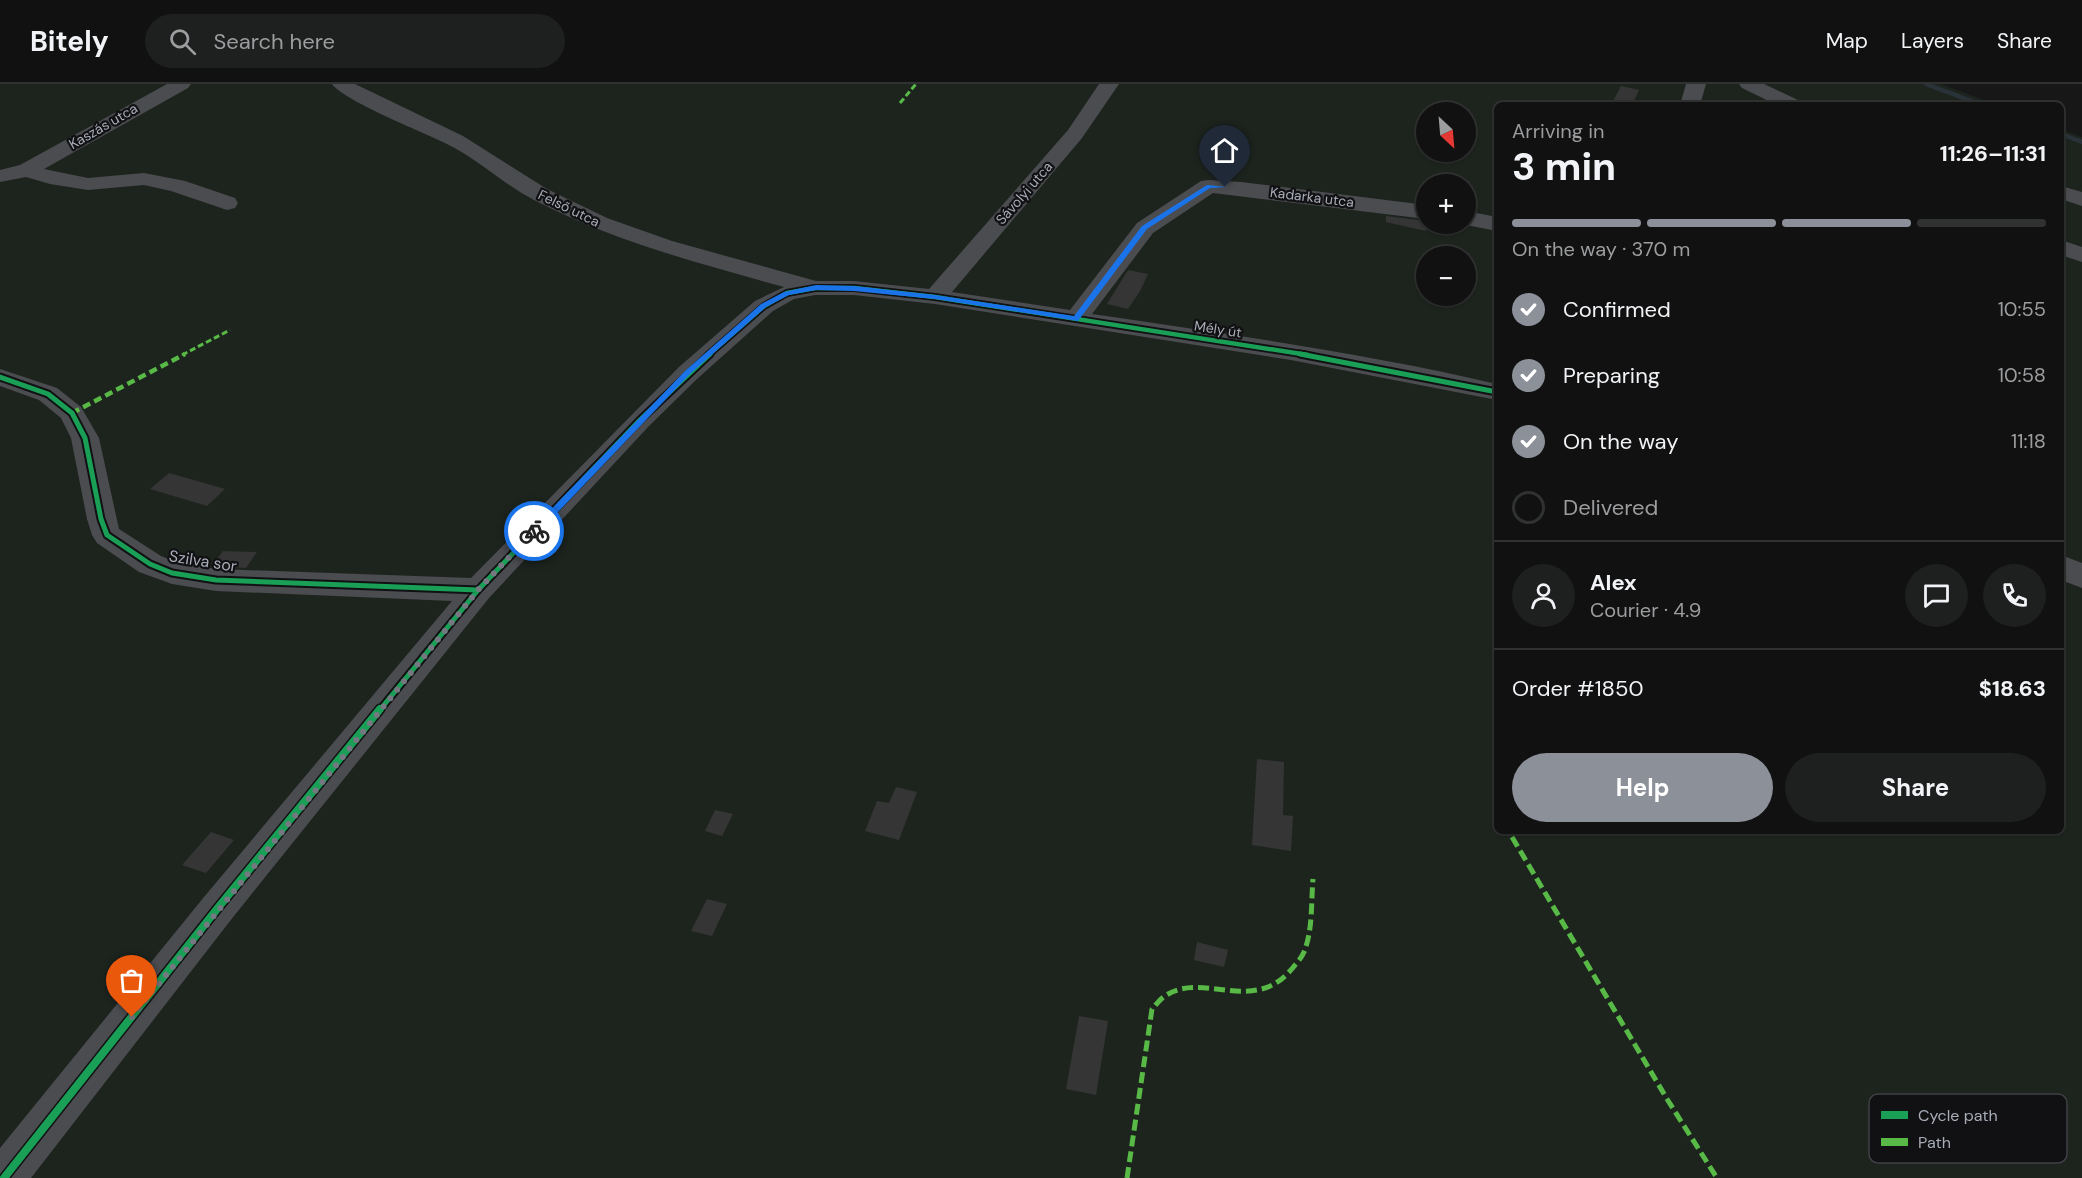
<!DOCTYPE html>
<meta charset="utf-8">
<style>
body{margin:0;font-family:"DM Sans",sans-serif;background:#1e1f1f;color:#f1f3f6;height:100vh;display:flex;flex-direction:column;font-size:22px;white-space:nowrap}
*{box-sizing:border-box;margin:0}
p{font-size:20px;color:#9c9d9f}
.icon{flex:none;width:33px;height:33px;fill:none;stroke:currentColor;stroke-width:2;stroke-linecap:round;stroke-linejoin:round}
.map{position:relative;flex:1;overflow:hidden}
.details{position:absolute;left:1494px;top:18px;width:570px;height:732px;display:flex;flex-direction:column;background:#111;border-radius:9px;box-shadow:0 2px 4px #0004,0 0 0 2px #303131}
.details>*{flex:none}
.needle{width:39px;rotate:154deg}
.tools{position:absolute;left:1416px;top:18px;display:grid;gap:12px}
.tools a{display:grid;place-items:center;width:60px;height:60px;border-radius:50%;background:#111;box-shadow:0 2px 4px #0004,0 0 0 2px #303131;font-size:30px}
.pin{position:absolute;display:grid;place-items:center;width:51px;height:51px;color:#fff;margin:-62px -26px;border-radius:50% 50% 50% 0;rotate:-45deg;box-shadow:0 0 6px #0007}
.pin .icon{rotate:45deg}
.courier{position:absolute;display:grid;place-items:center;width:60px;height:60px;margin:-30px;border:4px solid #1a73e8;border-radius:50%;background:#fff;color:#222;box-shadow:0 2px 8px #0007}
.head em{font-style:normal;font-weight:700}
.head div{display:flex;flex-direction:column-reverse}
.head{display:flex;align-items:center;justify-content:space-between;height:102px;padding:0 18px}
h1{font-size:39px;font-weight:700;line-height:45px}
.bar{display:grid;grid-template-columns:repeat(4,1fr);gap:9px 6px;align-content:center;height:72px;padding:0 18px}
.bar i{height:8px;border-radius:4px;background:#303131}
.bar .selected{background:#8c9099}
.bar p{grid-column:span 4}
.line{display:flex;align-items:center;gap:15px;padding:0 18px;border-top:2px solid #303131}
.line div{flex:1}
.round{display:grid;place-items:center;flex:none;width:63px;height:63px;border-radius:32px;background:#1e1f1f}
ol{padding:0 18px;list-style:none}
li{display:flex;align-items:center;gap:18px;height:66px}
li p{margin-inline-start:auto}
li .icon{padding:6px;border-radius:50%;background:#8c9099;color:#fff;stroke-width:4}
li:last-child{color:#9c9d9f}
li i{width:33px;height:33px;border:3px solid #303131;border-radius:50%}
.action{display:flex;gap:12px;margin-top:auto;padding:12px 18px}
.action a{flex:1;height:69px;border-radius:36px;background:#8c9099;color:#fff;font-size:24px;font-weight:700;line-height:69px;text-align:center}
.action a+a{background:#1e1f1f;color:#f1f3f6}
header{display:flex;align-items:center;gap:36px;box-sizing:border-box;height:84px;padding:0 30px;background:#111;border-bottom:2px solid #303131}
header strong{font-size:28px}
nav{display:flex;gap:33px;margin-inline-start:auto;font-size:21px}
.search{width:420px;height:54px;background:#1e1f1f;display:flex;align-items:center;gap:15px;box-sizing:border-box;padding:0 21px;border-radius:33px;color:#9c9d9f;font-size:22px}
.map>svg:first-child{display:block}
.green{fill:#1d241e;fill-rule:evenodd}
.lines{fill:none;stroke-linecap:round;stroke-linejoin:round}
.stream{stroke:#2a3239;stroke-width:4.5}
.building{fill:#353536}
.minor{fill:#4b4c50;fill-rule:evenodd}
.quiet-far2{stroke:#58b947;stroke-width:3;stroke-dasharray:6 3;stroke-linecap:butt}
.quiet-far1{stroke:#58b947;stroke-width:4.5;stroke-dasharray:8 4.5;stroke-linecap:butt}
.quiet{stroke:#58b947;stroke-width:5;stroke-dasharray:11 5;stroke-linecap:butt}
.cycleway-far2-casing{stroke:#111113;stroke-width:8}
.cycleway-far1-casing{stroke:#111113;stroke-width:9}
.cycleway-casing{stroke:#111113;stroke-width:11}
.cycleway-far2{stroke:#1a9f57;stroke-width:4.5}
.cycleway-far1{stroke:#1a9f57;stroke-width:5}
.cycleway{stroke:#1a9f57;stroke-width:8}
.route{fill:#1a73e8}
.done{stroke:#757880;stroke-width:6;stroke-dasharray:0 10.8}
.labels{text-anchor:middle;dominant-baseline:central;stroke-width:4.5;stroke-linejoin:round;paint-order:stroke}
.far-street-label{font-size:14px;fill:#a8adb8;stroke:#111113}
.street-label{font-size:16px;fill:#a8adb8;stroke:#111113}
.key{fill:#111113;stroke:#3e4045;stroke-width:1.5}
.key-label{font-size:16px;fill:#a8adb8}
</style>
<header>
<strong>Bitely</strong>
<div class="search"><svg class="icon" aria-label="search" viewBox="0 0 24 24"><circle cx="10" cy="10" r="6"/><path d="M15 15l6 6"/></svg>Search here</div>
<nav><a>Map</a><a>Layers</a><a>Share</a></nav>
</header>
<div class="map">
<svg width="2082" height="1094" viewBox="0 0 2082 1094">
<rect width="100%" height="100%" fill="#171717"/>
<path class="green" d="M0,0H1941L1997,21H1497V747H2061V45L2082,53V1094H0ZM1426,28H1466V68H1426ZM1426,100H1466V140H1426ZM1426,172H1466V212H1426Z"/>
<g class="lines">
<path class="stream" d="M1926,0L1982,21
M2061,50L2082,58"/>
</g>
<path class="building" d="M1621,2L1639,6L1632,21H1611Z
M1386,132L1426,137V147L1386,138Z
M1128,186L1148,190L1140,207L1128,225L1107,220Z
M169,389L225,405L207,422L150,405Z
M223,467L257,468L246,484L212,482Z
M1257,675L1284,678L1283,731L1293,732L1291,767L1252,761Z
M896,703L917,708L899,756L865,747L877,717L889,719Z
M715,726L733,730L722,752L705,747Z
M211,748L234,756L206,789L182,781Z
M707,815L727,820L712,852L691,847Z
M1197,858L1228,866L1224,883L1194,876Z
M1079,932L1108,937L1096,1011L1066,1005Z"/>
<g class="lines">
<path class="minor" d="M167,0H191L188,4L44,85L88,94L144,89L185,97L235,114L238,119L235,124L227,126L171,107L144,101L88,106L50,100L26,93L0,98V86L20,81Z
M332,0H355L463,52L547,105L607,134L672,157L816,197H854L929,205L1068,46L1099,0H1119L1082,54L952,208L1070,226L1137,139L1201,97L1209,96L1241,98L1426,121V135L1213,109L1153,149L1092,230C1228,250 1364,269 1497,300V316L1291,276L935,220L854,211H815L794,215L773,227L697,295L649,342L489,514L230,837L31,1094H0V1064L204,813L452,517L216,507L172,500L139,488L97,459L92,451L87,435L71,354L61,334L39,316L0,302V285L57,304L81,323L99,354L119,445L161,472L176,478L216,485L471,494L679,283L755,217L784,203C698,179 613,157 534,116C503,100 477,74 445,59C423,48 344,17 332,0Z
M1686,0H1706L1700,21H1680Z
M1739,0H1764L1800,17L1803,21H1777L1742,4Z
M2061,102L2082,108V122L2061,115Z
M1466,127L1497,133V147L1461,140H1466Z
M2061,156L2082,163V178L2061,171Z
M2061,471L2082,479V504L2061,496Z"/>
<path class="quiet-far2" d="M900,19L916,0
M182,271L230,246"/>
<path class="quiet-far1" d="M72,329L185,270"/>
<path class="quiet" d="M1512,753L1667,1015L1717,1094
M1127,1094L1152,925C1156,921 1160,915 1165,912C1201,887 1252,930 1290,887C1295,881 1301,875 1304,868C1313,846 1311,818 1313,795"/>
<g class="cycleway-far2-casing">
<path id="cycleway-far2" d="M708,271L764,222L787,209L815,204H854L935,213L1308,271"/>
</g>
<g class="cycleway-far1-casing">
<path id="cycleway-far1" d="M1300,270L1497,308
M0,293L48,310L72,329L85,354L101,435L107,451L150,480L172,489L216,496L478,506
M379,627L478,506L640,336L710,270"/>
</g>
<g class="cycleway-casing">
<path id="cycleway" d="M4,1094L217,825L380,625"/>
</g>
<use href="#cycleway-far2" class="cycleway-far2"/>
<use href="#cycleway-far1" class="cycleway-far1"/>
<use href="#cycleway" class="cycleway"/>
</g>
<path class="route" d="M1207,101L1228,103L1210,104L1147,145L1078,237L935,215L854,207L816,206L789,211L766,223L690,290L538,449H531L530,447L685,287L761,220L784,208L816,201L854,202L935,211L1074,232L1142,142Z"/>
<g class="lines">
<path class="done" d="M132,933L478,506L534,447"/>
</g>
<g class="labels">
<g class="far-street-label">
<text transform="translate(103 42) rotate(-30)">Kaszás utca</text>
<text transform="translate(1024 109) rotate(-49)">Sávolyi utca</text>
<text transform="translate(1312 113) rotate(7)">Kadarka utca</text>
<text transform="translate(569 124) rotate(26)">Felső utca</text>
<text transform="translate(1218 245) rotate(9)">Mély út</text>
</g>
<g class="street-label">
<text transform="translate(203 477) rotate(9)">Szilva sor</text>
</g>
</g>
<rect x="1869" y="1010" width="198" height="69" rx="9" class="key"/>
<rect x="1881" y="1027" width="27" height="8" fill="#1a9f57"/>
<rect x="1881" y="1054" width="27" height="8" fill="#58b947"/>
<g class="key-label">
<text x="1918" y="1037">Cycle path</text>
<text x="1918" y="1064">Path</text>
</g>
</svg>
<div class="tools">
<a><svg class="needle" viewBox="-14 -14 28 28"><path d="M0-13l5 13h-10z" fill="#e53935"/><path d="M0 13l5-13h-10z" fill="#9c9d9f"/></svg></a>
<a>+</a>
<a>−</a>
</div>
<div class="pin" style="left:132px;top:933px;background:#ea580c"><svg class="icon" aria-label="bag" viewBox="0 0 24 24"><path d="M5 8h14l-1 12H6zM9 8a3 3 0 0 1 6 0"/></svg></div>
<div class="pin" style="left:1225px;top:103px;background:#1f2937"><svg class="icon" aria-label="home" viewBox="0 0 24 24"><path d="M3 11l9-7 9 7M6 9v11h12V9"/></svg></div>
<div class="courier" style="left:534px;top:447px"><svg class="icon" aria-label="bike" viewBox="0 0 24 24"><circle cx="6" cy="16" r="4"/><circle cx="18" cy="16" r="4"/><path d="M6 16l4-8h5l3 8M10 8l3 8H6M13 5h3"/></svg></div>
<section class="details">
<div class="head"><div><h1>3 min</h1><p>Arriving in</p></div><em>11:26–11:31</em></div>
<div class="bar"><i class="selected"></i><i class="selected"></i><i class="selected"></i><i></i><p>On the way · 370 m</p></div>
<ol>
<li><svg class="icon" aria-label="check" viewBox="0 0 24 24"><path d="M5 12l5 5 9-10"/></svg>Confirmed<p>10:55</p></li>
<li><svg class="icon" aria-label="check" viewBox="0 0 24 24"><path d="M5 12l5 5 9-10"/></svg>Preparing<p>10:58</p></li>
<li><svg class="icon" aria-label="check" viewBox="0 0 24 24"><path d="M5 12l5 5 9-10"/></svg>On the way<p>11:18</p></li>
<li><i></i>Delivered</li>
</ol>
<div class="line" style="height:108px"><a class="round"><svg class="icon" aria-label="person" viewBox="0 0 24 24"><circle cx="12" cy="8" r="4"/><path d="M4 21q1-7 8-7t8 7"/></svg></a><div><b>Alex</b><p>Courier · 4.9</p></div><a class="round"><svg class="icon" aria-label="chat" viewBox="0 0 24 24"><path d="M4 5h16v11H9l-5 4z"/></svg></a><a class="round"><svg class="icon" aria-label="phone" viewBox="0 0 24 24"><path d="M5 4h4l2 5-3 2q2 4 5 5l2-3 5 2v4C11 20 4 13 5 4z"/></svg></a></div>
<div class="line" style="height:78px"><div>Order #1850</div><b>$18.63</b></div>
<div class="action"><a>Help</a><a>Share</a></div>
</section>
</div>
